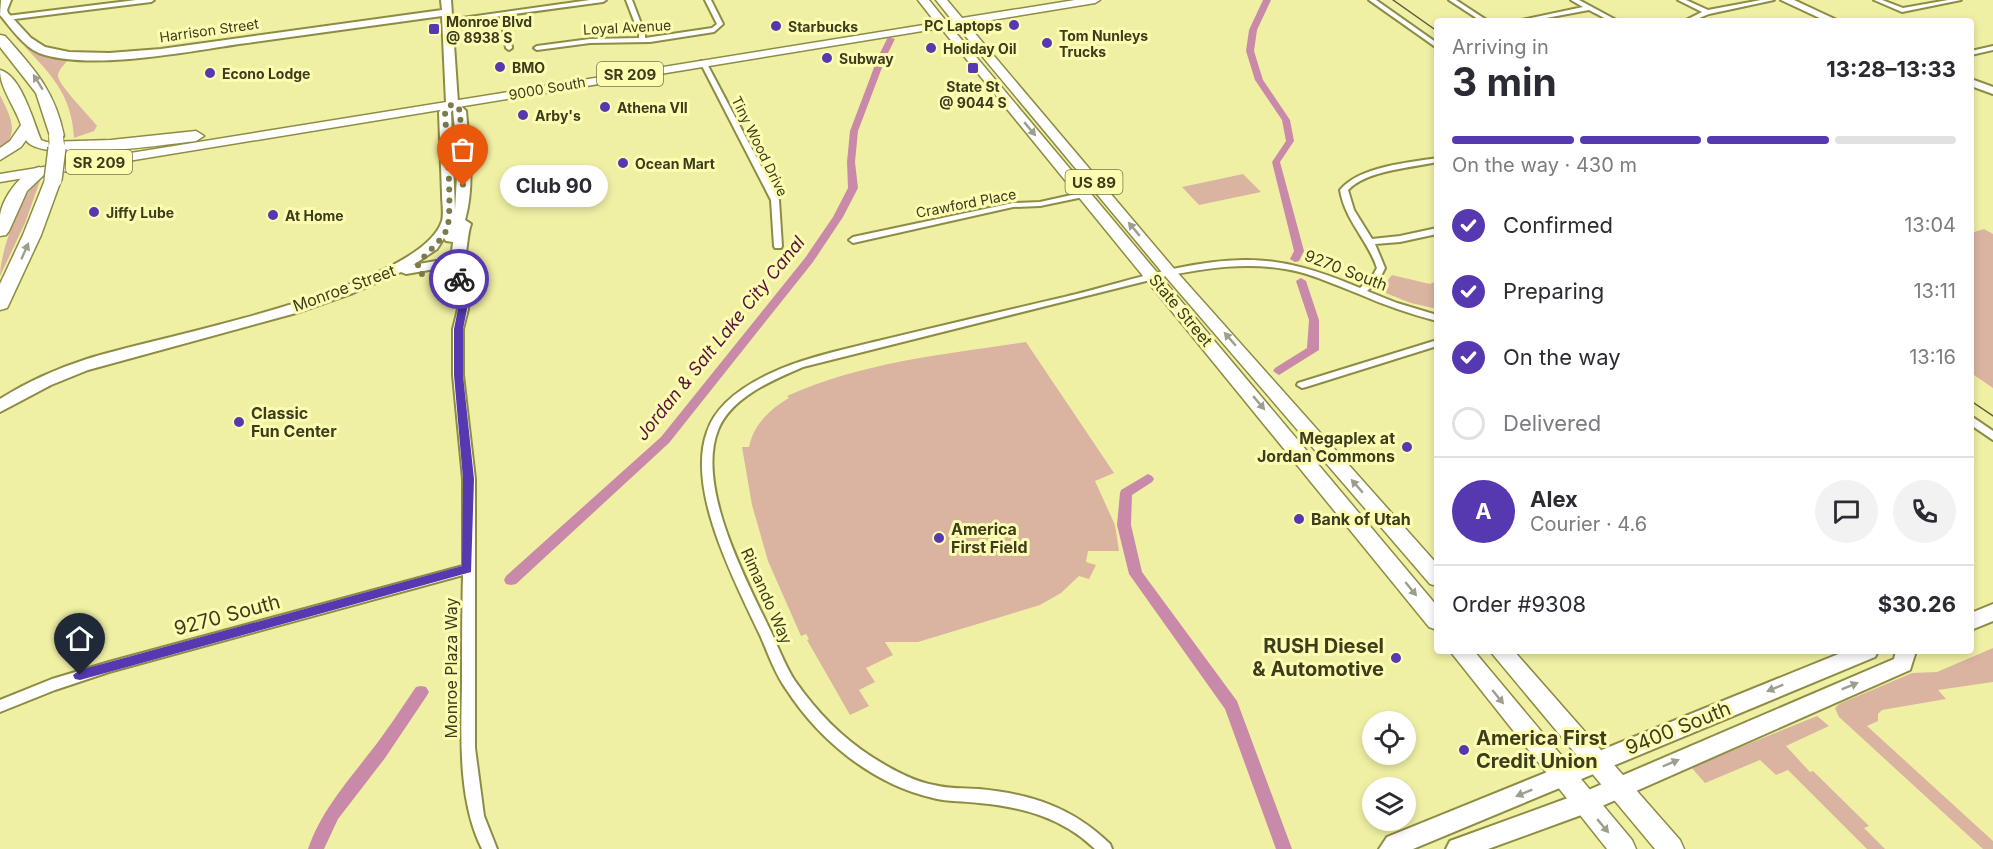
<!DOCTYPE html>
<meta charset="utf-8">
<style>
body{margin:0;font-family:Inter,sans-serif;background:#f2f2f3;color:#2b2b33;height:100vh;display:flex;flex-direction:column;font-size:22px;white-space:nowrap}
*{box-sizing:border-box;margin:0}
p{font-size:20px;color:#7c7c81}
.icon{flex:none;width:33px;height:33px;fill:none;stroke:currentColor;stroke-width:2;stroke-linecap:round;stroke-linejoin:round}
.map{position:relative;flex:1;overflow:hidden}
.sheet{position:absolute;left:1434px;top:18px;width:540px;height:636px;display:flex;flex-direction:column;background:#fff;border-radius:6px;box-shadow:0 3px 9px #0003}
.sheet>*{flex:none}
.fabs{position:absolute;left:1362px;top:711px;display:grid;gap:12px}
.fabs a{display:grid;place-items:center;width:54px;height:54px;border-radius:50%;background:#fff;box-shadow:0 3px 9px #0003;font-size:30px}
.pin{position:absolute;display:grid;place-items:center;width:51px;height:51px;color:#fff;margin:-62px -26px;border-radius:50% 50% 50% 0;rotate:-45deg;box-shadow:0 0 6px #0007}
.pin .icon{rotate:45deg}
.courier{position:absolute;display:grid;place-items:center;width:60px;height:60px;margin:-30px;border:4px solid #5639b1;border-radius:50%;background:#fff;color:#222;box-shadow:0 2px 8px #0007}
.bubble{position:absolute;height:42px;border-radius:21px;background:#fff;box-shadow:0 3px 9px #0003;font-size:20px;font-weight:700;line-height:42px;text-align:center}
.headline em{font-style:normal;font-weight:700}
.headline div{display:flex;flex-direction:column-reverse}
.headline{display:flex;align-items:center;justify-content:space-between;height:102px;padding:0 18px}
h1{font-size:39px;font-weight:700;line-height:45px}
.bar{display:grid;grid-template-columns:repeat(4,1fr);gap:9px 6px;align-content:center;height:72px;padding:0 18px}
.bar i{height:8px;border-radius:4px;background:#e1e1e2}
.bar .on{background:#5639b1}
.bar p{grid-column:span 4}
.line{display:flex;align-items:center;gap:15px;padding:0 18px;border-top:2px solid #e1e1e2}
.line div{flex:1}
.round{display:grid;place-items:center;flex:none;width:63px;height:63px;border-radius:32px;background:#f2f2f3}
ol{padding:0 18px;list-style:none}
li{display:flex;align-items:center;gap:18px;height:66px}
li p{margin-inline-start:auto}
li .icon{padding:6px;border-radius:50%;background:#5639b1;color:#fff;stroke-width:4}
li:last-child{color:#7c7c81}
li i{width:33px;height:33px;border:3px solid #e1e1e2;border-radius:50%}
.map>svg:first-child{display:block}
.green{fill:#dab4a1}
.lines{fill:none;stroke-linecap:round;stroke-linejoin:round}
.canal{fill:#c98aa9;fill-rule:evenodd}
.street-casing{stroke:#8d8c44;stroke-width:4}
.secondary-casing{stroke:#8d8c44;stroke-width:4}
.primary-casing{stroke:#8d8c44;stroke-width:3}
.highway-casing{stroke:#8d8c44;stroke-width:3}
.street{fill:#fff;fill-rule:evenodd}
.secondary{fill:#fff;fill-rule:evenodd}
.primary{fill:#fff;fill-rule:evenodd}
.highway{fill:#fff;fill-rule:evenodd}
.tram{stroke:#5c5c36;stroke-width:1.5}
.highway-bridge-far1-casing{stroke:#8d8c44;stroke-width:16;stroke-linecap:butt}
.highway-bridge-casing{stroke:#8d8c44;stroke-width:20;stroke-linecap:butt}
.highway-bridge-far1{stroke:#fff;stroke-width:14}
.highway-bridge{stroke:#fff;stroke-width:17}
.oneway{fill:#9e9e8e}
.route{fill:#5639b1}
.done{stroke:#7b7b4d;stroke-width:6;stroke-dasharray:0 10.8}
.poi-dot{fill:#5639b1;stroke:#fdfdb2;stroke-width:2}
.labels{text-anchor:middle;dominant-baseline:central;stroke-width:6;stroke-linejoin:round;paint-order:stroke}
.far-poi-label{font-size:14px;font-weight:bold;fill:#3c3c1e;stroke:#fdfdb2;text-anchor:start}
.far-street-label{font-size:14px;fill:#3c3c1e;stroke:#fdfdb2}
.shield{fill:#fdfdb2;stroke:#76764a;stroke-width:1.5}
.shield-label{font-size:15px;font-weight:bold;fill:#3c3c1e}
.street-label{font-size:16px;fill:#3c3c1e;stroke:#fdfdb2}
.poi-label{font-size:16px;font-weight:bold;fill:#3c3c1e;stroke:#fdfdb2;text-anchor:start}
.water-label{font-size:18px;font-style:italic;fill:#5b113e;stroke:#fdfdb2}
.near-street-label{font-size:20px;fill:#3c3c1e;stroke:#fdfdb2}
.near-poi-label{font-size:20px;font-weight:bold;fill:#3c3c1e;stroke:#fdfdb2;text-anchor:end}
</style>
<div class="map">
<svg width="1993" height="849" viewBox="0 0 1993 849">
<rect width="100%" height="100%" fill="#f0f0a5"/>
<path class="green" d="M24,46L39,53L68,60C65,64 58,70 58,76C59,86 89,115 97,126L94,131L74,138C72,96 52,75 24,46Z
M0,95C10,116 21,133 0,150Z
M1243,174L1261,192L1199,205L1182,187Z
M41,178L25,223L0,276C0,252 21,192 41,178Z
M1984,229L1993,234V388L1971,373V233Z
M1392,275L1430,284L1437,281V309L1411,303L1383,292L1382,287Z
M1026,342L1114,473L1095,481L1115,525L1119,551H1088L1086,562L1096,565L1089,579L1079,576L1061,593L1040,605L918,642H885L893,655L866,668L875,682L859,690L869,706L850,715L807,640L809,639L806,634L801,636L768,561L752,505L742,447H749C753,425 770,409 789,398L787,396C862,362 946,354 1026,342Z
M1993,648V682L1938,690L1946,699L1882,710L1878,714V721L1867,726L1993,841V849H1983L1839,717L1835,708L1839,704L1912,673L1937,672Z
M1817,716L1829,726L1786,746L1810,772L1813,771L1869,826L1864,828L1885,849H1867L1788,770L1776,775L1760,760L1705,783L1691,767Z"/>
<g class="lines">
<path class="canal" d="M1263,0H1271L1257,30L1254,51L1263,80L1290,120L1294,141L1280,162L1304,251L1299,261L1295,262L1290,259L1294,251L1272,162L1286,141L1282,120L1255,80L1246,51L1249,30Z
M888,37L895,39L886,57L858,131L855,162L858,188L843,217L813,262L669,443L516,584L511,585L506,584L504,580L506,576L661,437L805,258L833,217L848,188L847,162L850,131L878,57Z
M1301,278L1306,281L1319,320V350L1279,375L1273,371L1275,368L1307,348L1309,320L1296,281Z
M1148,474L1152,476L1154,479L1152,482L1132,495L1131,525L1142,572L1237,701L1292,849H1276L1225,709L1129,574L1117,525L1120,493L1121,490Z
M421,686L426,687L429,692L426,697L385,758L338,819L324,849H308C321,812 344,786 367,756C385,734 400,710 416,687Z"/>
<g class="street-casing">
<path id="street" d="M136,0H154L151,2L7,20L4,18L7,16Z
M590,0H606L603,2L507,15L512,48L509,50L506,48L501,16L448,24L445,22L448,20Z
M626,0H632L645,34V38L712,28L717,24L705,0H711L723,24L714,32L650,42L590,43L537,50L534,48L537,46L590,39L639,38V34Z
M1369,0H1376L1437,43V48Z
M1449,0H1456L1488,21H1481Z
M1571,0H1579L1618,21H1610L1589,10L1530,21H1517L1583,7Z
M1678,0H1686L1708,10L1761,0H1774L1709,14L1692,21H1684L1702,12Z
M1874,0H1882L1903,8L1948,0H1961L1902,12Z
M1993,46V50L1971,55V51Z
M701,61L706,62L779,200L782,246L781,248H775L774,246L771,200L700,62Z
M1437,158V162C1411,168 1367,170 1348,190L1354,210L1372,239L1400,236L1437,228V234L1400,242L1375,244L1385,268L1379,280L1367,291L1397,303L1437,315V321C1410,314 1384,305 1359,294C1335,285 1311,273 1285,269C1245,262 1206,268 1166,276L803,367C773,380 731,397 718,430C695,488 749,585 773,636C780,652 786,667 795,681C816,711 842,738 872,757C891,769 912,781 934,785C949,789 964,788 979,789C1031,794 1072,807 1110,844L1112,849H1095C1063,818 1023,807 979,803C964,801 948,802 933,798C872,784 819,740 786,689C774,672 768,653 760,635C735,582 686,490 707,432C716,404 744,386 769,374C803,358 841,350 878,341C939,326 999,312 1060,298C1121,284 1181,261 1243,260C1284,259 1322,272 1360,288L1372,277L1377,268C1368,240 1345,221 1340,190C1360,166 1408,163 1437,158Z
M1085,192L1089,194L1088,196L1040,206L1013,207L853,243L849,240L853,237L1013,203L1040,202Z
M453,267L456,268L463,277L468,309L463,329V375L475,479V748L484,816L497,849H482C458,801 461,738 462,686C462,649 462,612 463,575L109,672L55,690L0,712V700L52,679L109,662L463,566V479L453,375V329L458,309L454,277L449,270Z
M1434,341L1437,342V346L1306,387L1302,388L1297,385L1298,383Z
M1971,416L1993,431V440L1971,425Z"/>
</g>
<g class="secondary-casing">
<path id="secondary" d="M1,0H11L7,10L8,13L31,38L45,47L69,52L109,53L161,49L442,10L441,0H451L458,103L466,111C469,147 475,185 465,220L471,224C464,242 471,284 440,276L438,273L440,271L435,269L406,274L401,272L353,293L296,313L88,370L51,385L0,412V399C27,382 56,369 87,359C155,337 420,289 442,221C444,214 442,202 442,194C441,167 440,139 439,112L446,103L442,16C374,25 306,35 239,44C187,52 88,71 39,53C23,46 11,28 0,15ZM453,110L458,159L455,210L451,112ZM444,238L446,241L453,242L451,262L448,264L436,261L413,265L437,249Z
M1781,0H1794L1839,21H1826Z
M1971,79L1993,87V94L1971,86Z
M1993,604V621L1971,630V613Z
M1846,651H1878L1875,657L1413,849H1379L1387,837Z
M1896,651H1916L1910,670L1584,814L1488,849H1446L1450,841L1579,794L1894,659Z"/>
</g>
<g class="primary-casing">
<path id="primary" d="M918,0H929L946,21L952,20L936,0H947L962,18L1075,0H1100L1095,3L967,24L1176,271L1437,564V586L1430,584L1166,277L957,26L951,27L1437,606V630L1429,627L941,28L0,182V174L936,23Z
M1450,651H1474L1632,840L1636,849H1607Z
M1490,651H1514L1680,840L1684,849H1655Z"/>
</g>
<g class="highway-casing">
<path id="highway" d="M0,35L5,36C34,69 55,91 64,136L61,139H51L36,93L0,47Z
M0,70C21,75 33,121 41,140L46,142L111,140L196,131L204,136L196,141C168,144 39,164 26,140L21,147L0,160V148L10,141L21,125C15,106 0,89 0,70Z
M39,167L47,172L27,191L9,231L6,235L0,236C0,230 0,223 0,216C2,198 21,172 39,167Z
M53,175L61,180L41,235L9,304L7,308L0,310V284L23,235L45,180Z"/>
</g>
<use href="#street" class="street"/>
<use href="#secondary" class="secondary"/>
<use href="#primary" class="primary"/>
<use href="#highway" class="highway"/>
<path class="tram" d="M1393,0L1437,31
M1971,401L1993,416"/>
<g class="highway-bridge-far1-casing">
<path id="highway-bridge-far1" d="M56,136L57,149"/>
</g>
<g class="highway-bridge-casing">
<path id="highway-bridge" d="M53,180L57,148"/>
</g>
<use href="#highway-bridge-far1" class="highway-bridge-far1"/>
<use href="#highway-bridge" class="highway-bridge"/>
</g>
<defs><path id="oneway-solid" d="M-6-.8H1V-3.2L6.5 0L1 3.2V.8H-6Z" transform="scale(1.5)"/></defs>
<g class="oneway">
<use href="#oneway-solid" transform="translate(38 82) rotate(-122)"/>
<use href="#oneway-solid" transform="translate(1030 129) rotate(50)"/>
<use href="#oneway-solid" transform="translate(1134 229) rotate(-130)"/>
<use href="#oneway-solid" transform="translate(25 251) rotate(-66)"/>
<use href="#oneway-solid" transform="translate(1230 339) rotate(-131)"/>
<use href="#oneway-solid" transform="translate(1259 403) rotate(50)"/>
<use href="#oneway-solid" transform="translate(1357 486) rotate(-131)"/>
<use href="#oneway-solid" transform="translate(1411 589) rotate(51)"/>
<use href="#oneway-solid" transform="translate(1850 686) rotate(-22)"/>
<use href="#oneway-solid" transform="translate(1775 688) rotate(158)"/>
<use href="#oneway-solid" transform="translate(1498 697) rotate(51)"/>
<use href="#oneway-solid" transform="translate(1671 763) rotate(-23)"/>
<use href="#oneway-solid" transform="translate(1524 793) rotate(158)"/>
<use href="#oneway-solid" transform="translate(1603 826) rotate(50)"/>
</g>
<path class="route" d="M459,276L463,279L467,309L463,329V375L474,479L471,572L80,680L75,679L73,675L80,670L462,566L463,479L454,375V329L458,309L455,279Z"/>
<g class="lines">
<path class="done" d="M459,279L453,270C443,275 424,281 417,269C418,258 440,245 447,229C453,211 446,136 445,112L452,104L460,110L463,186"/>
</g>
<g class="poi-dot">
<circle cx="1014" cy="25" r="6"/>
<circle cx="776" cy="26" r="6"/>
<rect x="428" y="23" width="12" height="12" rx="3"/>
<circle cx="1047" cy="43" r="6"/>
<circle cx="931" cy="48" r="6"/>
<circle cx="827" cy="58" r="6"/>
<circle cx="500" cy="67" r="6"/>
<rect x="967" y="62" width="12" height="12" rx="3"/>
<circle cx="210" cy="73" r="6"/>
<circle cx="605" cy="107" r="6"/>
<circle cx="523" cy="115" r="6"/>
<circle cx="623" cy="163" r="6"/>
<circle cx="94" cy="212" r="6"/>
<circle cx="273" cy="215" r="6"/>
<circle cx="239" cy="422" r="6"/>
<circle cx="1407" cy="447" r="6"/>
<circle cx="1299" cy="519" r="6"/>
<circle cx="939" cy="538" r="6"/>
<circle cx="1396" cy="658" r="6"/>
<circle cx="1464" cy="750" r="6"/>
</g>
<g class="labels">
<g class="far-poi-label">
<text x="446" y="21">Monroe Blvd<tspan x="446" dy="16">@ 8938 S</tspan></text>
<text x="1002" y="25" text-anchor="end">PC Laptops</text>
<text x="788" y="26">Starbucks</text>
<text x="1059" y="35">Tom Nunleys<tspan x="1059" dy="16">Trucks</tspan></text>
<text x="943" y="48">Holiday Oil</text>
<text x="839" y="58">Subway</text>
<text x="512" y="67">BMO</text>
<text x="222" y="73">Econo Lodge</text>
<text x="973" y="86" text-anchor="middle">State St<tspan x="973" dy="16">@ 9044 S</tspan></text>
<text x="617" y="107">Athena VII</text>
<text x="535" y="115">Arby's</text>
<text x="635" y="163">Ocean Mart</text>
<text x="106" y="212">Jiffy Lube</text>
<text x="285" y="215">At Home</text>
</g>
<g class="far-street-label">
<text transform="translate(627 27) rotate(-3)">Loyal Avenue</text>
<text transform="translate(209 30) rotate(-8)">Harrison Street</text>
<text transform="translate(547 88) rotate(-10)">9000 South</text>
<text transform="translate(760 146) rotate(64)">Tiny Wood Drive</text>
<text transform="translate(966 203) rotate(-11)">Crawford Place</text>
</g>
<g class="shield">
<rect x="597" y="62" width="66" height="24" rx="4.5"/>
<rect x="66" y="150" width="66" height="24" rx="4.5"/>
<rect x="1065.5" y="170" width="57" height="24" rx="4.5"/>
</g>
<g class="shield-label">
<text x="630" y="74">SR 209</text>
<text x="99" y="162">SR 209</text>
<text x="1094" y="182">US 89</text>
</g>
<g class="street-label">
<text transform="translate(1346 270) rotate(21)">9270 South</text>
<text transform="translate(344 288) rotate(-20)">Monroe Street</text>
<text transform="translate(1181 310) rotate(50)">State Street</text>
<text transform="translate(767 596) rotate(66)">Rimando Way</text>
<text transform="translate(451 668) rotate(-90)">Monroe Plaza Way</text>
</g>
<g class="poi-label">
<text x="251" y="413">Classic<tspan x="251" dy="18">Fun Center</tspan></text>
<text x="1395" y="438" text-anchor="end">Megaplex at<tspan x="1395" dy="18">Jordan Commons</tspan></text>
<text x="1311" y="519">Bank of Utah</text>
<text x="951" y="529">America<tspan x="951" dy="18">First Field</tspan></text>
</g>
<g class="water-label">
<text transform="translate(720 338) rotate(-51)">Jordan &amp; Salt Lake City Canal</text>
</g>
<g class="near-street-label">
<text transform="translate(227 615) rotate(-15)">9270 South</text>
<text transform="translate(1678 728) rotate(-22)">9400 South</text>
</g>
<g class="near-poi-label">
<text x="1384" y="646">RUSH Diesel<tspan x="1384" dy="23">&amp; Automotive</tspan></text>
<text x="1476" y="738" text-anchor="start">America First<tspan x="1476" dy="23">Credit Union</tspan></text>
</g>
</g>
</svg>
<div class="fabs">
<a><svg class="icon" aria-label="locate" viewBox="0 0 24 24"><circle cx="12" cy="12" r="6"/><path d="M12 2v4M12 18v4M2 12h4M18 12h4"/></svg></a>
<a><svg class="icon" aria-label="layers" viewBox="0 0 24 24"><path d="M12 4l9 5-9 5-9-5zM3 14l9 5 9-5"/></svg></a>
</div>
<div class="pin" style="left:463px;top:186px;background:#ea580c"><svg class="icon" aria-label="bag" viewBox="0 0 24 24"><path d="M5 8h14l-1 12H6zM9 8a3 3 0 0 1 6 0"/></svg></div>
<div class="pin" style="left:80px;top:675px;background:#1f2937"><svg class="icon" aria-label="home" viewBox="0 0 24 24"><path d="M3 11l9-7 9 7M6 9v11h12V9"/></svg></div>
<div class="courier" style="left:459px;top:279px"><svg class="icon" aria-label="bike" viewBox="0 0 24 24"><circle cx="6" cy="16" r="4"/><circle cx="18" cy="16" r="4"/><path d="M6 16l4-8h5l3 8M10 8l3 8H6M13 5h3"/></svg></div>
<div class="bubble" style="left:500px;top:165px;width:108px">Club 90</div>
<section class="sheet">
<div class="headline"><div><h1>3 min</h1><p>Arriving in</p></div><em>13:28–13:33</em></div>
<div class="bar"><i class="on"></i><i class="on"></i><i class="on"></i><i></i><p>On the way · 430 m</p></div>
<ol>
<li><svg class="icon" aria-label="check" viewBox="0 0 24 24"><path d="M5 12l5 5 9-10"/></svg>Confirmed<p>13:04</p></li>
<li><svg class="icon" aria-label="check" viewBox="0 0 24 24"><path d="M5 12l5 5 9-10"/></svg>Preparing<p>13:11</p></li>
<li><svg class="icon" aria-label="check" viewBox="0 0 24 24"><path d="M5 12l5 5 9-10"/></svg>On the way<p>13:16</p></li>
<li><i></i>Delivered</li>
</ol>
<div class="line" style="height:108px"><b class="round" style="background:#5639b1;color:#fff">A</b><div><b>Alex</b><p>Courier · 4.6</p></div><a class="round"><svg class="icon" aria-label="chat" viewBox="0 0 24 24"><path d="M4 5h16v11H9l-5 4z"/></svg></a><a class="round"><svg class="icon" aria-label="phone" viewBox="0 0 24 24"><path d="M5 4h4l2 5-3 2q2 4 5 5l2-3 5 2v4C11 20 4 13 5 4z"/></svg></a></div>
<div class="line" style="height:78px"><div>Order #9308</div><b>$30.26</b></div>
</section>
</div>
